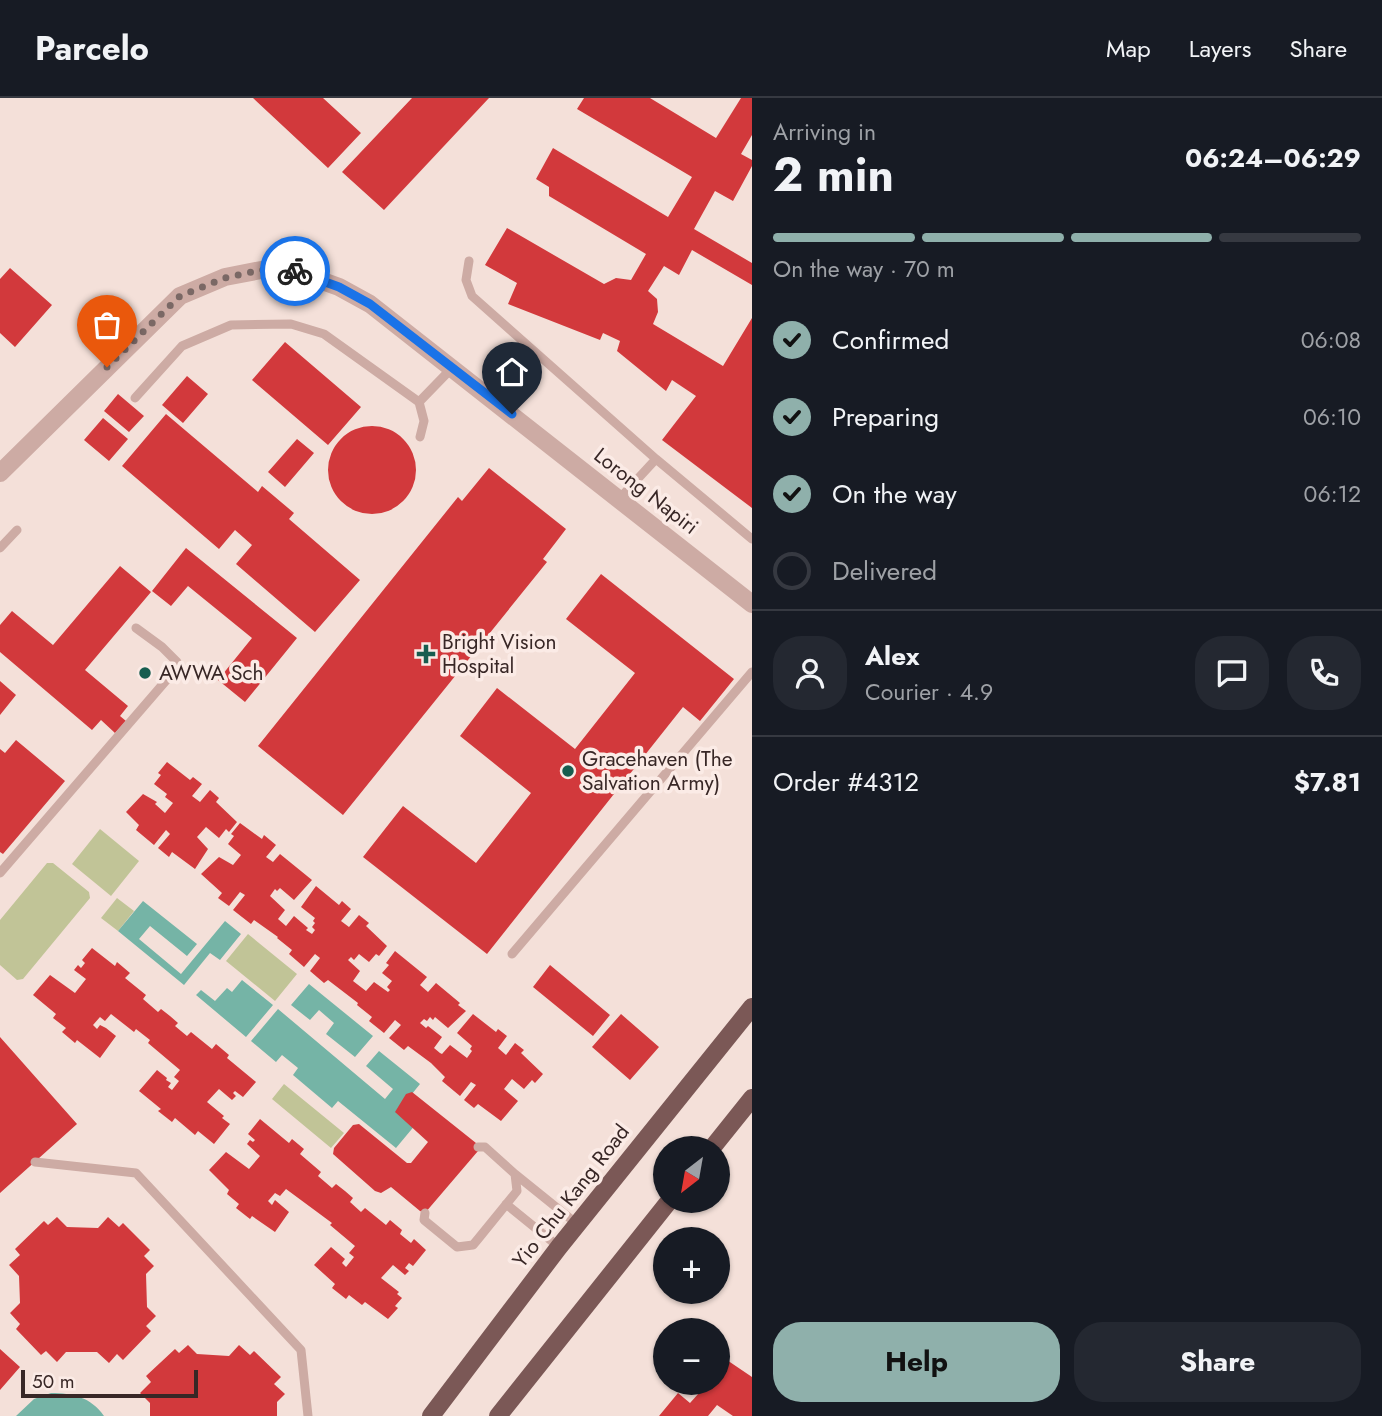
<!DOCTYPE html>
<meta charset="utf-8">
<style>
body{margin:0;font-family:Jost,sans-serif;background:#242831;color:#f1f3f6;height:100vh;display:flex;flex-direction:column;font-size:26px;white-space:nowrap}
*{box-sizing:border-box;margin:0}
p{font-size:23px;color:#9ea1a6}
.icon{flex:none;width:38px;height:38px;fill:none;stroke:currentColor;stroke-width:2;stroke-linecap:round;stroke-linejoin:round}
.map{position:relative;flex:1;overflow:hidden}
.sheet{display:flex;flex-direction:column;background:#171b24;width:630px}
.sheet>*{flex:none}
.needle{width:46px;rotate:211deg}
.buttons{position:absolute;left:653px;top:1038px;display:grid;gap:14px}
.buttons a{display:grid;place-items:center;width:77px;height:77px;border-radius:50%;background:#171b24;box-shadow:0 2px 5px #0004;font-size:35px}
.scale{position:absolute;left:21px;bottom:18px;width:177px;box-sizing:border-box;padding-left:7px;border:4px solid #382726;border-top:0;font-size:19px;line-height:24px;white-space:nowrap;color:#382726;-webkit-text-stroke:5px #fbebe6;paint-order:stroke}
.pin{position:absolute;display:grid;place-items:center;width:60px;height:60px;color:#fff;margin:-72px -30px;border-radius:50% 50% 50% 0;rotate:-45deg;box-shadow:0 0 7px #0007}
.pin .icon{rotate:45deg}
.courier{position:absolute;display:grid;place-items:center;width:70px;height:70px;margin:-35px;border:5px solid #1a73e8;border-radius:50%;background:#fff;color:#222;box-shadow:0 2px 9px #0007}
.summary em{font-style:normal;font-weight:700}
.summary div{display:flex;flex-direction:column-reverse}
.summary{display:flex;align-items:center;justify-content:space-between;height:119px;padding:0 21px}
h1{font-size:46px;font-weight:700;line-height:52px}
.bar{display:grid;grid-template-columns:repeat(4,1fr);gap:10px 7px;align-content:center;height:84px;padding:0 21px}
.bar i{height:9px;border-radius:5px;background:#363941}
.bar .selected{background:#8fb0ab}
.bar p{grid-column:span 4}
.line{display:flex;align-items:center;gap:18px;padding:0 21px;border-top:2px solid #363941}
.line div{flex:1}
.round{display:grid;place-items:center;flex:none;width:74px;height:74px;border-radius:28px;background:#242831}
ol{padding:0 21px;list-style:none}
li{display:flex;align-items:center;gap:21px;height:77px}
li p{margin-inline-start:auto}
li .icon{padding:7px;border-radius:50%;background:#8fb0ab;color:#111;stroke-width:4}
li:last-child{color:#9ea1a6}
li i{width:38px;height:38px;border:4px solid #363941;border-radius:50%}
.action{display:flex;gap:14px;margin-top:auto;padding:14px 21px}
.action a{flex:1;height:80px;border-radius:28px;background:#8fb0ab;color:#111;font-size:28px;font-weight:700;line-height:80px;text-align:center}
.action a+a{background:#242831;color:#f1f3f6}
header{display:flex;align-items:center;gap:42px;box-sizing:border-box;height:98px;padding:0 35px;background:#171b24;border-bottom:2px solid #363941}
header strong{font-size:33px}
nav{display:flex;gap:38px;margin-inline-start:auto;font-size:24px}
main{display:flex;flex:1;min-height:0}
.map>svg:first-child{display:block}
.green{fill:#c1c497}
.water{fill:#75b4a6}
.building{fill:#d2393c}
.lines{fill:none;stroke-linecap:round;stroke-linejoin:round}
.service{stroke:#cdaba4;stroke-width:9}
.minor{stroke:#cdaba4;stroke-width:18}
.primary{stroke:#7b5856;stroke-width:18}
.done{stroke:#7a6865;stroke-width:7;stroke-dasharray:0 12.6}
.route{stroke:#1a73e8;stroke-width:9}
.poi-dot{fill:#175d4f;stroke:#fbebe6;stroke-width:2.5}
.labels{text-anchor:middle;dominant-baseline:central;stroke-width:7;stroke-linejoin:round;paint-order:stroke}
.street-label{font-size:21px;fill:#382726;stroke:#fbebe6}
.poi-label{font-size:21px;fill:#382726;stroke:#fbebe6;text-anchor:start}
</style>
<header>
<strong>Parcelo</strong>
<nav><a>Map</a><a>Layers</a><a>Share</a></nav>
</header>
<main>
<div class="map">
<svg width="752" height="1318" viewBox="0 0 752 1318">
<rect width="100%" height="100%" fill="#f4e0d9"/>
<path class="green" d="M100,731L139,763L111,798L72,766Z
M47,765H53L89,794L90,800L23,881L17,882L0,867V822Z
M117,800L134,813L118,833L101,820Z
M248,836L297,876L275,903L226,863Z
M284,986L344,1035L331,1050L272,1001Z"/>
<path class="water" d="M143,803L197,846L187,858L150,828L139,841L181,876L225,823L241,836L220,862L210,855L184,887L118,833Z
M242,882L273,907L246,939L196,897L201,892L215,903L227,890L232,894Z
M309,886L373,938L355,959L326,936L334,925L319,912L310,922L291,907Z
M278,911L385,1001L393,991L366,968L379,953L420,986L399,1012L416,1026L396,1050L338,1003L332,1010L293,977L298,970L282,957L276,964L251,943Z
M51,1295C72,1295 91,1299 104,1318H16L34,1301Z"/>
<path class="building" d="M253,0H323L361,35L328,70Z
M412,0H489L384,112L342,74Z
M584,0H650L716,40L741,0H752V37L741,56L752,62V68L733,103L715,93L694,131L752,165V187L692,152L679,177L664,168L648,193L657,201L658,214L653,226L723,268L752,220V410L662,342L696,298L672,282L666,293L617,253L620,243L603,235L600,242L508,206L517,185L485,167L507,130L604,186L616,180L631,182L646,156L549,98V89L536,81L553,50L668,119L692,79L577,11Z
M10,170L52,207L15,249L0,235V181Z
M285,244L361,309L328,347L252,282Z
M187,278L208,296L183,325L162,307Z
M118,296L144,318L129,334L104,313Z
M166,316L258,394L262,388L294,415L289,421L360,482L315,534L236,466L252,447L235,432L219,451L122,368Z
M103,320L128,341L109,363L84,342Z
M328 372a44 44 0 1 1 88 0a44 44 0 1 1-88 0Z
M297,341L314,355L285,389L268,374Z
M489,370L566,431L543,461L547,464L343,717L258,648L458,399L462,403Z
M186,450L297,540L245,604L218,582L252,540L188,488L171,508L152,493Z
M120,468L151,494L85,572L128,608L120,618L126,623L115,635L101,622L92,632L0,554V527L12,513L53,547Z
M601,476L734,581L700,623L683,609L487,856L363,759L403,708L476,765L531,695L460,638L497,590L575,651L635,575L566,521Z
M0,583L16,597L0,617Z
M16,642L65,683L3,756L0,754V651L5,655Z
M167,664L190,682L193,679L202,686L192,698L200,704L210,692L219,700L216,704L237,724L229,734L226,731L219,740L206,729L197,739L208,751L195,771L172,754L169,759L158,750L170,736L166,732L154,747L136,732L139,727L126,714L143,696L157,704L155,706L165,715L173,705L165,699L167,696L154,686L161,677L158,675Z
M240,725L262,741L264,737L276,747L266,759L273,764L280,756L312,782L294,802L280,790L277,793L275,791L270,798L285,812L278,821L286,828L294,818L308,830L306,832L312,836L315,832L312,829L315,825L313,823L315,820L301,809L316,788L339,807L342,803L351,811L341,823L349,829L359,817L369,825L366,828L387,848L379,858L376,856L369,864L359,856L354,862L351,859L348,862L360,873L353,883L366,893L374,884L388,894L390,892L387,889L392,883L382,875L389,867L386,865L395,853L427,879L420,887L428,894L436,885L460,905L458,907L466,913L448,930L435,919L433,922L430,919L427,923L424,921L420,925L426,930L428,928L442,939L434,950L440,955L442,956L450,947L467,960L472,953L470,951L472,948L457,935L473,916L496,934L498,931L507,938L498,950L506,957L515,945L524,952L521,955L543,976L535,985L532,982L524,991L512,981L504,991L518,1003L501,1023L478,1006L474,1010L464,1002L476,987L471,984L460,998L442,983L445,979L431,965L408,948L404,952L389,940L401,927L395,922L384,935L369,923L372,919L357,907L358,905L328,882L324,885L310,873L320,860L315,856L304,869L289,856L292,852L277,840L278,839L254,822L251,826L233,812L245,797L240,794L229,808L218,800L222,795L201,776L219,759L233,767L241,757L228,746L234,738L231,736Z
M92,850L115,868L117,864L130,875L125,880L146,897L143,901L158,914L161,911L170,918L178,925L175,928L187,938L191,934L212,951L216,946L229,957L227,960L256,984L243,999L235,993L233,995L236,998L232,1002L219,991L207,1004L224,1018L222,1020L230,1026L214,1046L198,1033L195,1037L175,1020L172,1024L158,1013L161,1011L139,993L157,972L167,980L166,982L171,985L168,989L172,992L179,983L174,979L180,972L148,945L150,942L136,931L134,934L111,916L105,923L100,919L93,927L97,931L100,927L106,930L116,938L100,960L77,942L75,945L62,934L66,930L53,920L56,916L33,897L50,877L75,895L86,881L74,872L78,867L81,870L85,865L82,862Z
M550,867L610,917L593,938L533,889Z
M621,916L659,949L630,982L592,949Z
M0,939L77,1026L0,1095Z
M412,994L476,1045L478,1049V1053L425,1115L420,1113L391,1089L381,1095L375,1093L333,1056L334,1050L353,1027L359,1026L407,1065H411L428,1044L395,1014L406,996Z
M260,1021L289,1045L292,1041L304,1051L300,1056L321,1074L318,1078L332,1090L336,1086L345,1093L353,1100L350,1104L361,1114L365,1110L386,1127L390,1122L402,1132L400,1136L411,1145L414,1141L426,1152L413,1168L409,1165L405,1170L409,1173L405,1177L393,1167L381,1180L399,1194L397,1196L402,1200L395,1208L398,1210L388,1221L365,1204L362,1207L349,1197L346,1201L332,1190L335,1186L314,1167L331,1149L345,1161L342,1165L346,1169L354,1159L349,1155L355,1148L330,1127L332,1125L286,1091L280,1098L275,1095L268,1103L272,1107L275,1102L289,1114L275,1134L252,1118L250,1121L236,1110L239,1106L227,1096L229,1092L209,1072L226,1054L249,1071L260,1058L247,1046L250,1042L253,1044L255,1042L248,1036Z
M57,1119L67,1129L98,1130L108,1119L119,1129L123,1125L150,1152L144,1158L154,1168L146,1176L147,1209L156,1218L146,1228L151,1233L123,1262L117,1256L109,1265L97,1254H66L57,1264L46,1253L41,1257L16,1231L20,1226L10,1215L20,1205L19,1178L9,1167L20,1157L15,1151L44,1123L48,1127Z
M188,1247L197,1256L229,1258L239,1247L250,1257L254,1253L281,1279L274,1286L285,1296L277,1304V1318H150V1305L140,1295L151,1284L146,1278L175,1251L179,1255Z
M0,1251L20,1269L0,1292Z
M718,1256L752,1279V1318H733L717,1307L708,1318H659L678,1295L690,1305L699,1295L686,1284H718Z"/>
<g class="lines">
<path class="service" d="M469,163L466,182L472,198L656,361
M135,300L182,248L231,227L291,226L324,236L419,304L452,270
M419,304L424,323L420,339
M620,400L656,361L752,441
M0,450L17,432
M0,775L176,571L177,564L162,549L136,530
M512,856L752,574
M35,1064L136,1075L301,1252L308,1318
M515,1076L577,1126
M506,1106L559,1149
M425,1115L424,1122L457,1149L473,1147L478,1141L517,1093L515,1076L485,1049H478"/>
<path class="minor" d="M0,375L180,198L225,179L261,172L295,173L339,189L370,206L752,506"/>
<path class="primary" d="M712,1050L752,1000
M431,1318L559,1149L752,909
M498,1318L670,1102"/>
</g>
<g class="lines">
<path class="done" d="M107,269L180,198L225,180L261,172L295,173"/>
<path class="route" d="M295,173L339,189L370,206L512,316"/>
</g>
<g class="poi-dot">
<path d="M422.5 545.5h7v7h7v7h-7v7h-7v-7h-7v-7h7z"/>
<circle cx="145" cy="575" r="7"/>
<circle cx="568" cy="673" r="7"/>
</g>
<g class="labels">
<g class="street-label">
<text transform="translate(646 393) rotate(38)">Lorong Napiri</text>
<text transform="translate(571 1098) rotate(-52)">Yio Chu Kang Road</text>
</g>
<g class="poi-label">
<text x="442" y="544">Bright Vision<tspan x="442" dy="24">Hospital</tspan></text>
<text x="159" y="575">AWWA Sch</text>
<text x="582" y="661">Gracehaven (The<tspan x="582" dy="24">Salvation Army)</tspan></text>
</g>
</g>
</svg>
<div class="buttons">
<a><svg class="needle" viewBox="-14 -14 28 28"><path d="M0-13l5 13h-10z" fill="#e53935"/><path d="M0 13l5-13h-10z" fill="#9ea1a6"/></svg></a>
<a>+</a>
<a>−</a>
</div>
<div class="scale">50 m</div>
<div class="pin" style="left:107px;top:269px;background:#ea580c"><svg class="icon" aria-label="bag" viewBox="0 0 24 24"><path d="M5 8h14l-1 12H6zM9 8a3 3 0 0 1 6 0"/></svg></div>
<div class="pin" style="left:512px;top:316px;background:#1f2937"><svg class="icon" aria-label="home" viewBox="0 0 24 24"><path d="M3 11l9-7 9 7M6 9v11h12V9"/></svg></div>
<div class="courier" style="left:295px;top:173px"><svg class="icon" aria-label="bike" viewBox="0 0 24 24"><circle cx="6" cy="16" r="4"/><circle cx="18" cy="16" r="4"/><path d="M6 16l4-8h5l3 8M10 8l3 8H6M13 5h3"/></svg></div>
</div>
<section class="sheet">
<div class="summary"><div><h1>2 min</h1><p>Arriving in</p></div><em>06:24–06:29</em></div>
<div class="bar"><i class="selected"></i><i class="selected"></i><i class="selected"></i><i></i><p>On the way · 70 m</p></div>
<ol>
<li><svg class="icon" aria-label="check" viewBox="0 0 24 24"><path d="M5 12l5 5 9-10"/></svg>Confirmed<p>06:08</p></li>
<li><svg class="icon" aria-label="check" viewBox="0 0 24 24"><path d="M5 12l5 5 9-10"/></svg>Preparing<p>06:10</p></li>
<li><svg class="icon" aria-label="check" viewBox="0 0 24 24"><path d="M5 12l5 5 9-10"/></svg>On the way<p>06:12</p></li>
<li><i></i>Delivered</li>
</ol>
<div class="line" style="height:126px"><a class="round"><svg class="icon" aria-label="person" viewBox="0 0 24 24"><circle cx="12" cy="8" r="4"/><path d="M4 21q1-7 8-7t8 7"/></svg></a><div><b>Alex</b><p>Courier · 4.9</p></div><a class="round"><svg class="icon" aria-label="chat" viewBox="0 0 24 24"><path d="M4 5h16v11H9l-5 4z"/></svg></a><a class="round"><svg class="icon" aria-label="phone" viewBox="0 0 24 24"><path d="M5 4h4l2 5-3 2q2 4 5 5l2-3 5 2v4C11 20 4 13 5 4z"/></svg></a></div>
<div class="line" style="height:91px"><div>Order #4312</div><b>$7.81</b></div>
<div class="action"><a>Help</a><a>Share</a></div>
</section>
</main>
